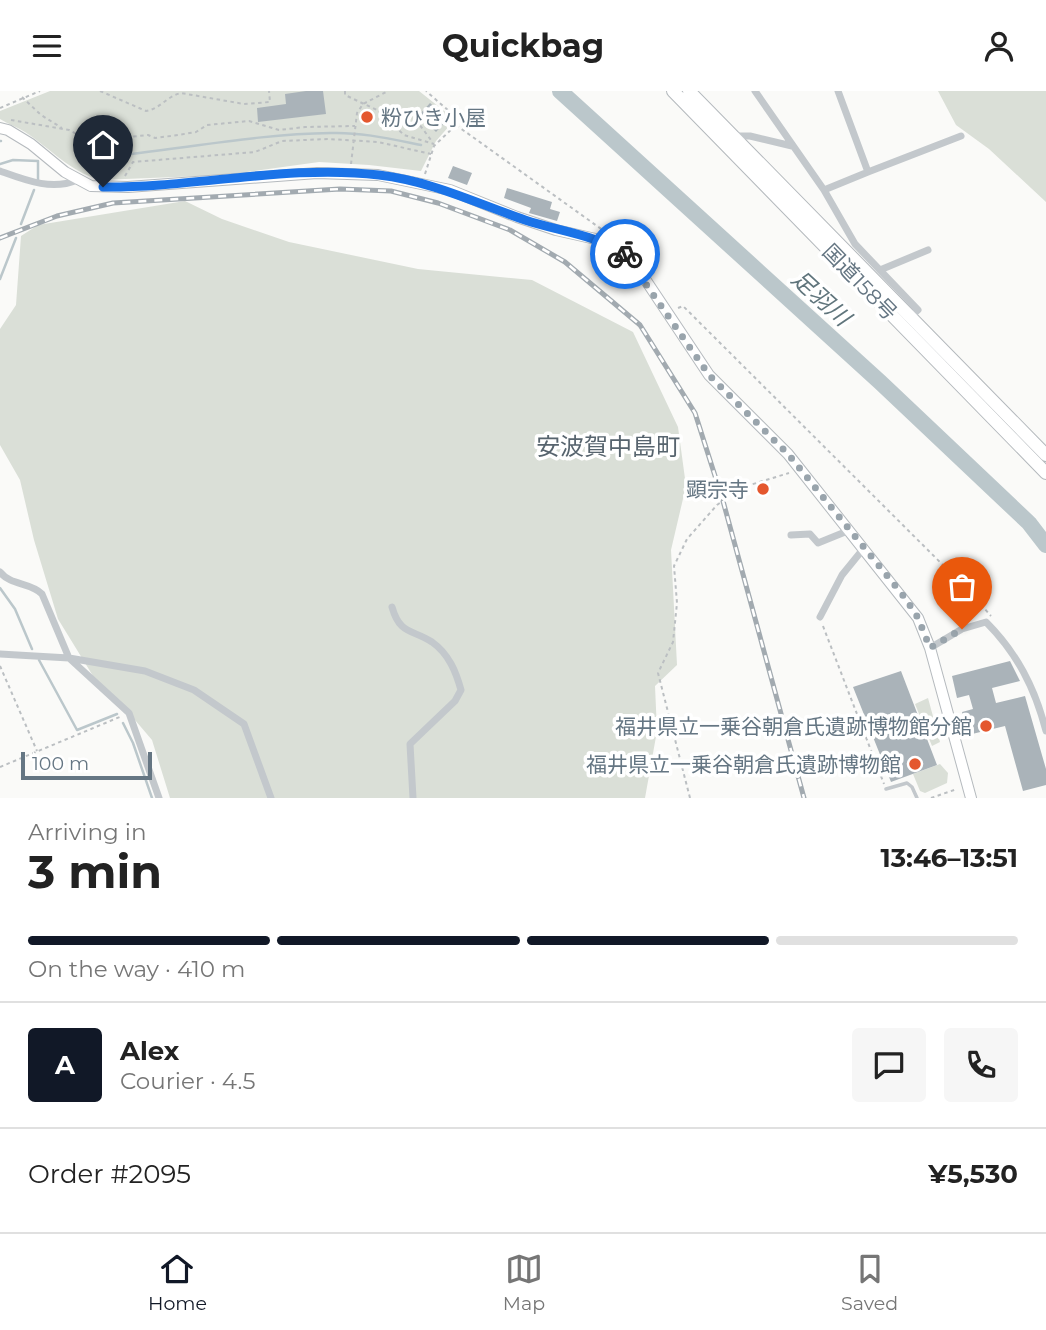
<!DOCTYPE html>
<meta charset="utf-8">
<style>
body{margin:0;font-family:Montserrat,"Noto Sans JP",sans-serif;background:#f6f6f6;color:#222;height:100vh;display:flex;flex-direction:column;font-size:26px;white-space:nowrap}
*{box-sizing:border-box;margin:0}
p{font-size:23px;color:#767676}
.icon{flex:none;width:38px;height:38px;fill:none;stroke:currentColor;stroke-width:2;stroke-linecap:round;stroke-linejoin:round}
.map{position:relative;height:707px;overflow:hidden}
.panel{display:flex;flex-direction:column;background:#fff;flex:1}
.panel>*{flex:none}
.scale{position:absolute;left:21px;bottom:18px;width:131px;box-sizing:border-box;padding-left:7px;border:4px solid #657683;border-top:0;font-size:19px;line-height:24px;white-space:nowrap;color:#657683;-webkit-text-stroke:5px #fff;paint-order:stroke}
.pin{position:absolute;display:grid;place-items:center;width:60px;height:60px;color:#fff;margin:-72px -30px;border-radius:50% 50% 50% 0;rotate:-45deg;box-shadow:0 0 7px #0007}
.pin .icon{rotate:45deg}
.courier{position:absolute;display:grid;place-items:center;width:70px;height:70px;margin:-35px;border:5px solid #1a73e8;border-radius:50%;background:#fff;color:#222;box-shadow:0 2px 9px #0007}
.head em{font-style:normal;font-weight:700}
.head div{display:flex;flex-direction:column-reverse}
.head{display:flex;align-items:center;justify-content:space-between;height:119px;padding:0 28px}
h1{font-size:46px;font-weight:700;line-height:52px}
.bar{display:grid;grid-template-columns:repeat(4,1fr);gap:10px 7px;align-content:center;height:84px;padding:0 28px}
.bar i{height:9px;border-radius:5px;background:#e0e0e0}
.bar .selected{background:#111827}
.bar p{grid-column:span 4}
.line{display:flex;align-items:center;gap:18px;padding:0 28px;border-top:2px solid #e0e0e0}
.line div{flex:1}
.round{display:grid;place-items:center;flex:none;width:74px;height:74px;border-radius:7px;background:#f6f6f6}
header{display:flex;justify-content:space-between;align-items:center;height:91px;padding:0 28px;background:#fff;font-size:32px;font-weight:700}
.tab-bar{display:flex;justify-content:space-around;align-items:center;height:98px;border-top:2px solid #e0e0e0;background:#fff;font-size:19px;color:#767676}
.tab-bar a{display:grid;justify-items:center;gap:4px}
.tab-bar .selected{color:#111827}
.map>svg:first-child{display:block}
.green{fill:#dadfd7}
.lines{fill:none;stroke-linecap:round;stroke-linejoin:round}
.stream{stroke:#bbc7cb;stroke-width:2.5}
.river{stroke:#bbc7cb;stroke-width:16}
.building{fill:#aab3b9}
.primary-casing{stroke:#b5babe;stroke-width:12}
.highway-casing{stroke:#b4b9bd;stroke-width:14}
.path{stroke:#bbbfc2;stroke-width:2;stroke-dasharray:3.5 3.5;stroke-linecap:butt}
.lane{stroke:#c3c8cc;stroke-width:3.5}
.street{stroke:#c3c8cc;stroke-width:7}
.primary{stroke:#fff;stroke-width:10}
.highway{stroke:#fff;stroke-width:12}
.rail-casing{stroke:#a2aab0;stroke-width:5}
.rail{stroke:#fff;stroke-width:2.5;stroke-dasharray:8;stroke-linecap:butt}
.done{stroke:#99a4ac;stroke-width:7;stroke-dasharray:0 12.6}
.route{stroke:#1a73e8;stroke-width:9}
.poi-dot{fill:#e4572e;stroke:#fff;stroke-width:2.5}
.labels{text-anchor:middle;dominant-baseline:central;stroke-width:7;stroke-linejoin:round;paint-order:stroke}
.poi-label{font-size:21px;fill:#657683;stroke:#fff;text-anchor:end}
.street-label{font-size:21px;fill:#657683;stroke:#fff}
.water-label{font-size:23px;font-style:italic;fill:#60757c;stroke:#fff}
.quarter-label{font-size:24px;fill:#57646e;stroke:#fff}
</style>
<header><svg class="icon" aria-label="menu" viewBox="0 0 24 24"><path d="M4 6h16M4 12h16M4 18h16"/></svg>Quickbag<svg class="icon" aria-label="person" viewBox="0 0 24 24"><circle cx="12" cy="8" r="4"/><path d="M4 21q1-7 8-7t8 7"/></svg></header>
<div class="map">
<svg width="1046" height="707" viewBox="0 0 1046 707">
<rect width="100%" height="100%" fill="#fafaf8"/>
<path class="green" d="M50,0H419L448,23L451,33L436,50L421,80L369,74L319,71L225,84L100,89C69,80 51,58 25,41C17,36 8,33 0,28V20Z
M938,0H1046V111L989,58L956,34Z
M185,110L222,128L289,151L418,178L532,189L633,241L678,336L686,395L671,459L677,574L655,595L657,640L645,707H170L152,649L129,622L101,598L58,528L34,449L20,389L0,354V238L16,214L21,145L38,134Z
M928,607L940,651L932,655L915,613Z
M940,673L948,682L947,692L925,702L920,700L913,683Z"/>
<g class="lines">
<path class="stream" d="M0,50H1
M102,66C178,59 254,43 331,42C361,41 391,48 421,54
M0,73L13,69L38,70V89
M21,133L34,99
M0,188L16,147
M0,497L15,518L32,558
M39,569L77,639L117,623
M123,632L133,652L152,707"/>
<path class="river" d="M560,0L880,291L1029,432L1046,454"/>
</g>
<path class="building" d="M306,0H323L326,23L258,31L257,17L286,13L285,3Z
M430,12L448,28L436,41L419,24Z
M453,75L472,82L467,94L448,87Z
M507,97L552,111L550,118L560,121L557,130L529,122L531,117L504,107Z
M1010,570L1020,590L992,597L996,612L1025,605L1046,678V694L1023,700L1005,635L968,644L962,621L973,618L969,604L957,607L952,585Z
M901,580L937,674L891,691L853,596Z"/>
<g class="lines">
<g class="primary-casing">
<path id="primary" d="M0,37L8,39L31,53L65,81L91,95L128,96L317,82L378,84L450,99L517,126L556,139L600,149L617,158L627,164L639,179L709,284L788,363L918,527L930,557L971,707"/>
</g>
<g class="highway-casing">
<path id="highway" d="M673,0L1046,382
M689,0L1046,364"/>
</g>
<path class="path" d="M100,0L146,20C160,18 167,5 181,2L244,13L270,11L269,0
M345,0V4L379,20L404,44L434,53
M22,6L41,24L62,37
M0,17L40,0
M11,29L69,39L90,50L148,44L155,47L178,44L196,41L207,34L249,30L279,39L305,36L355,35
M416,29L431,49
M456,34L604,140
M90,51L92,84
M351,73L357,22L363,13L388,0
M425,83L434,55L456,34L450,21L426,0
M125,85L133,71L255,61L282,50L328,48L378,51L431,63
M678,217L683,215L969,500L991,525
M823,535L884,693
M0,575L37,660
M0,676L122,625
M690,707L658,582L673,551L677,512L674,475L687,448L717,414L740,397L789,382
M931,707L957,698"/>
<path class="lane" d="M886,698L907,692L912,696L917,707"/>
<path class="street" d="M755,0L824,99L855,153L918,219L909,227
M838,0L868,81L961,45
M734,45H750L792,55
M0,80C25,89 52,100 77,89
M824,99L868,81
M880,179L928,159
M791,444L810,443L818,452L850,439
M0,481C11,495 30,491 42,503L69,567L129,622L159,707
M392,516C400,544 412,538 432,551C449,563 456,581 461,599L455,610L410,653L413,707
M820,526L842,484L864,457
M930,557L962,538L986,531C1017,562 1035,597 1046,640
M0,563L69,567L145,580L194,599L244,633L271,707"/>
<use href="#primary" class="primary"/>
<use href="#highway" class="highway"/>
<g class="rail-casing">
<path id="rail" d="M0,147L57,125L113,112L340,98L391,100L438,112L510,139L565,171L640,234L695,322L723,410L804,707"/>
</g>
<use href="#rail" class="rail"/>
</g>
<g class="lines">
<path class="done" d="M625,163L709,284L788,363L906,508L918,527L930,557L962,538"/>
<path class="route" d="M103,96C193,97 290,73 379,84C431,90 476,112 525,129C558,140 596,144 625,163"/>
</g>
<g class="poi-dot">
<circle cx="367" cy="26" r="7"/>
<circle cx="763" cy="398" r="7"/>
<circle cx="986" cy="635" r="7"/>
<circle cx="915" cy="673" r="7"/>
</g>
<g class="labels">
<g class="poi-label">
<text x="381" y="26" text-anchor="start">粉ひき小屋</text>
<text x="749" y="398">顕宗寺</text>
<text x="972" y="635">福井県立一乗谷朝倉氏遺跡博物館分館</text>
<text x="901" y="673">福井県立一乗谷朝倉氏遺跡博物館</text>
</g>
<g class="street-label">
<text transform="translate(860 191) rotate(46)">国道158号</text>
</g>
<g class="water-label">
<text transform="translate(821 207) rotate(42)">足羽川</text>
</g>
<g class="quarter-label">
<text x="608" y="355">安波賀中島町</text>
</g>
</g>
</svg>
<div class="scale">100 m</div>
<div class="pin" style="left:962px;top:538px;background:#ea580c"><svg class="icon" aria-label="bag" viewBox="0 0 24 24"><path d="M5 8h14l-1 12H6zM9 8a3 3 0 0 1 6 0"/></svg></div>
<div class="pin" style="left:103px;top:96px;background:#1f2937"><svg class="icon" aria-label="home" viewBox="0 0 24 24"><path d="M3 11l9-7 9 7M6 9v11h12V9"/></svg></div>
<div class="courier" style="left:625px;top:163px"><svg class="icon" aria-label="bike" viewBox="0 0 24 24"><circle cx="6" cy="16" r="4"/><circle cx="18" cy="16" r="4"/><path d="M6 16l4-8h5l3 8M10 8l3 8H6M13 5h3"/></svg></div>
</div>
<section class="panel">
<div class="head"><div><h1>3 min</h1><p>Arriving in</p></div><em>13:46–13:51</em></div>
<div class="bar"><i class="selected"></i><i class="selected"></i><i class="selected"></i><i></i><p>On the way · 410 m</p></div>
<div class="line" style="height:126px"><b class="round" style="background:#111827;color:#fff">A</b><div><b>Alex</b><p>Courier · 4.5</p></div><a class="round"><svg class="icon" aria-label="chat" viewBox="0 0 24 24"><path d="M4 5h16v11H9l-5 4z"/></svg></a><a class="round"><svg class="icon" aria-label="phone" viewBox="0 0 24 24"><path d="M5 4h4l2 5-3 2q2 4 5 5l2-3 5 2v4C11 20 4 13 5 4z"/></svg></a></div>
<div class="line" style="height:91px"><div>Order #2095</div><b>¥5,530</b></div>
</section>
<nav class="tab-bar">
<a class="selected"><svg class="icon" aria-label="home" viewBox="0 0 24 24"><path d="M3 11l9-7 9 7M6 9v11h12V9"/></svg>Home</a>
<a><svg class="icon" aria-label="map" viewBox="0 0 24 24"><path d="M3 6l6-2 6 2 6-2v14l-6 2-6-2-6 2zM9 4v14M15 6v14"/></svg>Map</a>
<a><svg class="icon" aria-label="saved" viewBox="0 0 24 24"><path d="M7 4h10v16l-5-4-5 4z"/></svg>Saved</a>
</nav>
